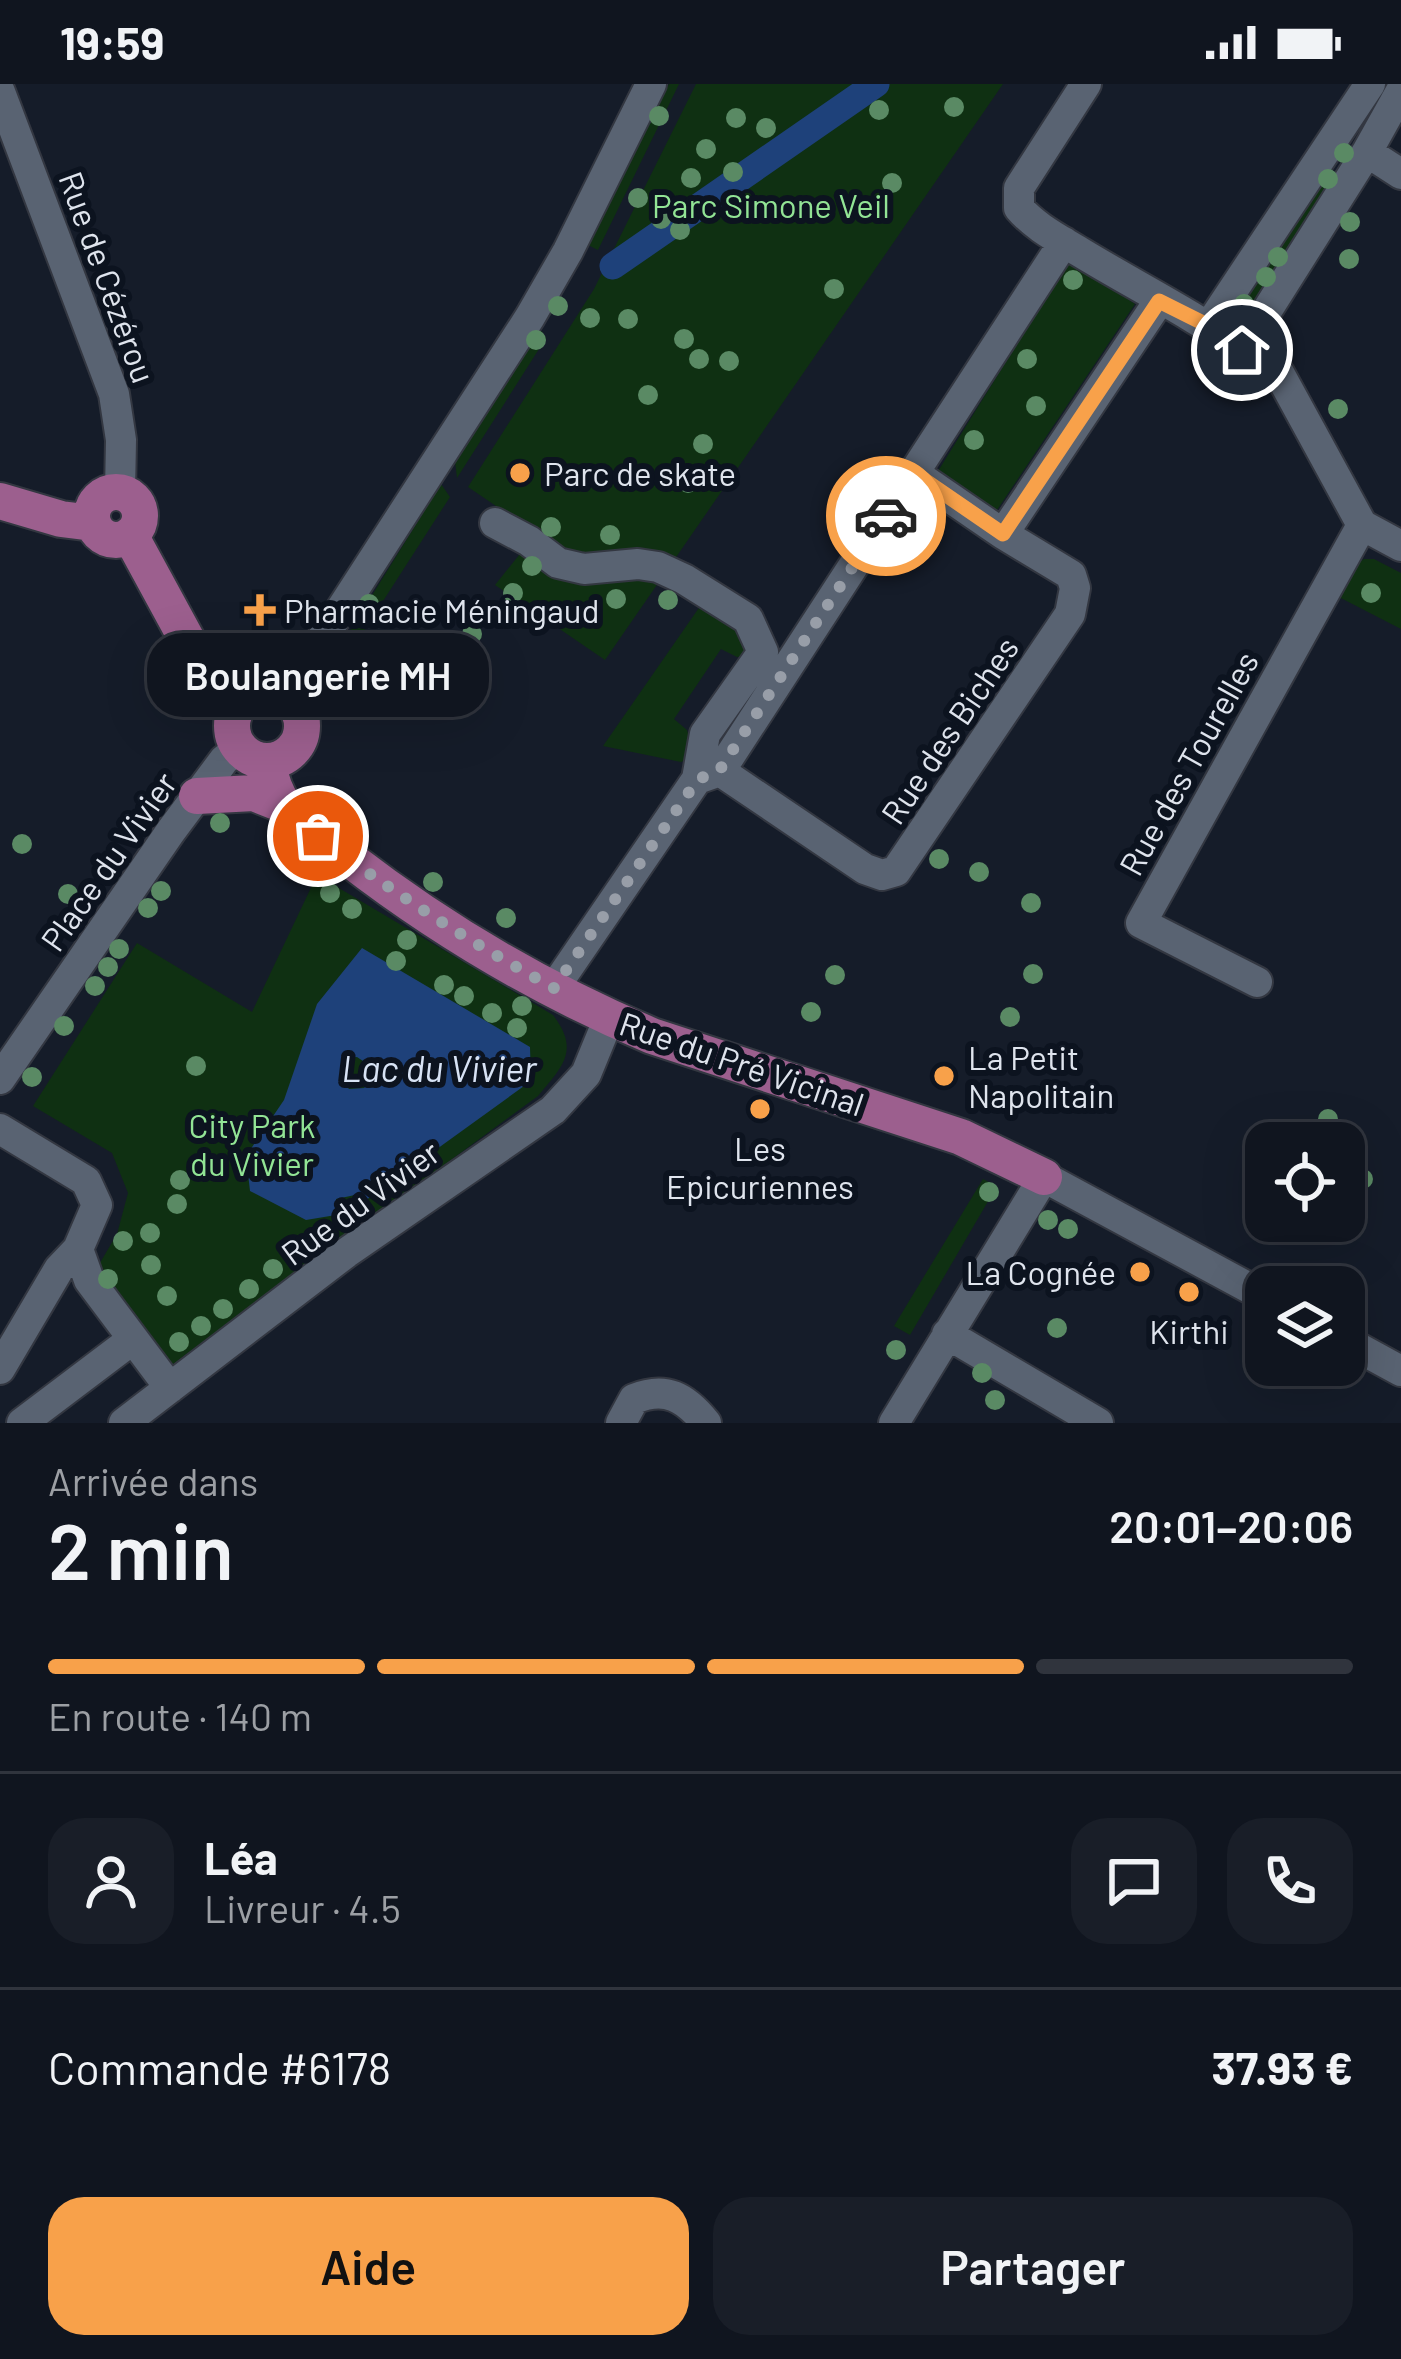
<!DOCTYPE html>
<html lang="fr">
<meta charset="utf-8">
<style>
body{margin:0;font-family:Barlow,sans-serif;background:#191e28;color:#f1f3f6;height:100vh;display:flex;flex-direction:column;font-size:45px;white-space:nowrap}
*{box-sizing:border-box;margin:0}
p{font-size:39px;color:#9c9fa4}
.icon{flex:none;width:66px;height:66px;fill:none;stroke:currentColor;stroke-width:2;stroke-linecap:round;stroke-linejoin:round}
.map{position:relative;height:1339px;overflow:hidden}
.sheet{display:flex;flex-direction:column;background:#10151f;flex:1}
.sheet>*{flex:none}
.tools{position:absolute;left:1245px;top:1038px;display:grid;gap:24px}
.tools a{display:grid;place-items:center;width:120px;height:120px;border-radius:24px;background:#10151f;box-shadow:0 12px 48px #0002,0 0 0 3px #30343d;font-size:60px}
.pin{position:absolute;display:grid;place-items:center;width:102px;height:102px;color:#fff;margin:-51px;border:6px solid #fff;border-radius:50%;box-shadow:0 3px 12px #0007}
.courier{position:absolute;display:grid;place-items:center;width:120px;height:120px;margin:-60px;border:9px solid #f8a14a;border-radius:50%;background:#fff;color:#222;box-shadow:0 3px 15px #0007}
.bubble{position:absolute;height:84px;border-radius:36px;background:#10151f;box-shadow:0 12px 48px #0002,0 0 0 3px #30343d;font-size:39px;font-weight:600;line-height:84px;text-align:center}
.overview em{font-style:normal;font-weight:600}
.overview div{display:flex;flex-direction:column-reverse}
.overview{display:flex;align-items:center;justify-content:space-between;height:204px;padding:0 48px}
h1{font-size:78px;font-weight:600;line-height:90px}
.bar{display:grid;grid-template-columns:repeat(4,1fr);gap:18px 12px;align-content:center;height:144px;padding:0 48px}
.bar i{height:15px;border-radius:9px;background:#30343d}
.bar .active{background:#f8a14a}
.bar p{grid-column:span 4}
.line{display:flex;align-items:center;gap:30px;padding:0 48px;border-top:3px solid #30343d}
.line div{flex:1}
.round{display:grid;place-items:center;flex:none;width:126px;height:126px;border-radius:36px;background:#191e28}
.cta{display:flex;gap:24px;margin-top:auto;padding:24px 48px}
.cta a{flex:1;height:138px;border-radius:36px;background:#f8a14a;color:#111;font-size:48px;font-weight:600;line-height:138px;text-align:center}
.cta a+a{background:#191e28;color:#f1f3f6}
.status{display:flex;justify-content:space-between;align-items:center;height:84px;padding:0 60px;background:#10151f;direction:ltr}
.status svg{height:33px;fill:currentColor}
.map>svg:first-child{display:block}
.green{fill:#0f3012}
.water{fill:#1e417a;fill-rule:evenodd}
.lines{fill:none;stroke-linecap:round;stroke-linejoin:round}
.canal{stroke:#1e417a;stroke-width:27}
.minor-casing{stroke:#333741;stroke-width:34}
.major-casing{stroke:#333741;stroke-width:40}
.minor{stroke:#596372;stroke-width:30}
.major{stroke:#9c5f8e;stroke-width:36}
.tree{fill:#5a8a64}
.done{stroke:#989ea8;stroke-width:12;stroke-dasharray:0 21.6}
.route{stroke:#f8a14a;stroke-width:15}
.poi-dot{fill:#f8a14a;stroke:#0c131f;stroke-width:4.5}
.labels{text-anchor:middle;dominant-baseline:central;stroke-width:12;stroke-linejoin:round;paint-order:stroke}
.park-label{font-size:33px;fill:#92e495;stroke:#0c131f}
.street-label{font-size:33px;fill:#dfe4ed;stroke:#0c131f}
.poi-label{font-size:33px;fill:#dfe4ed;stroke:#0c131f;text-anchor:start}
.water-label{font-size:36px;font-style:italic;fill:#d8e3f5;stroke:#0c131f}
</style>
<div class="status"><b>19:59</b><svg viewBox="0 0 49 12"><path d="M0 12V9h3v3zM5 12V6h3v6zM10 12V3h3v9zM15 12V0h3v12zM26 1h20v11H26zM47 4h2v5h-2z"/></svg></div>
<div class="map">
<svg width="1401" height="1339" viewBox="0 0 1401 1339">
<rect width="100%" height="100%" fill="#151c29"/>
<path class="green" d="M669,0H679L598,166L588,161Z
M696,0H1003L605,576L495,501L528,460L530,445L468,403L594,205Z
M1321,89L1337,99L1244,237L1231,233Z
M1070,175L1135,220L997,426L938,387Z
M540,245L546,254L457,394L455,377Z
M441,400L450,413L338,587L327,584Z
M1364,475H1374L1401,489V545L1333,510L1351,484Z
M703,518L739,540L748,572L737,573L721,565L674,635L687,646L694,672L681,678L603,662Z
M317,791L553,931C580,966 563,982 538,1012L169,1283L94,1189L117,1150L128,1109L112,1069L33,1022L137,859L252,928Z
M983,1095L997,1102L910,1251L894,1242Z"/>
<path class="water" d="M362,864L530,963L531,997L362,1119L355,1111L336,1115V1131L306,1136L250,1107L246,1072L284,1016L317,920ZM357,973L372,983L373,994L364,1004L349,1005L342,997L347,974Z"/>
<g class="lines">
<path class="canal" d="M613,182L876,0"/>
<g class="minor-casing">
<path id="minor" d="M1086,0L1019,104V124C1035,143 1059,155 1080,168C1134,201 1191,229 1242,266L1367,68L1401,7
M0,8L114,310L121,356L120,408
M1367,68L1401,90
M1209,242L1370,0
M1242,266L1279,289L1362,441L1401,462
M914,389L1003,450
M495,439L529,457L558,479L584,485L638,480L658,483L684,495L748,535L763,568L705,650L697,695
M285,612L530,233L568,167L651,0
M720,687L865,785L882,791L896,787L1070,530L1075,504L1071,491L1003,450L1159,217
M1257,898L1141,839L1362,441
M554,904L697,695L720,687L1064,158
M0,995L171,747L224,676L239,664
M0,1045L86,1097L97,1121L78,1165L59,1185L0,1285
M78,1165L89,1196L170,1304
M947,1250L1098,1339
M1344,1256L1401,1287
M22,1339L133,1255
M124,1339L346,1169L553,1026L586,990L609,934
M621,1339L634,1315C666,1302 685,1313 706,1339
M894,1339L1044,1093L1266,1213"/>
</g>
<g class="major-casing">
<path id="major" d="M92 432a24 24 0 1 1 48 0a24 24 0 1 1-48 0Z
M0,417L61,435L93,439
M130,451L205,589L239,620
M232 642a35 35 0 1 1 70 0a35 35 0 1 1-70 0Z
M268,678C270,692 275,709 284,721C300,742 327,759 348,774C440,845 545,907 652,952L961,1053L1044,1093
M197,712L254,709L284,721"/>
</g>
<use href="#minor" class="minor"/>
<use href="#major" class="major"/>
</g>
<g class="tree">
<circle cx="954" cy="23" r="10"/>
<circle cx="879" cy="26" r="10"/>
<circle cx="659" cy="32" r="10"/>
<circle cx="736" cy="34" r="10"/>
<circle cx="766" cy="44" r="10"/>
<circle cx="706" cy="65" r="10"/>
<circle cx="1344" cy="69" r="10"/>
<circle cx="733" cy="88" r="10"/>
<circle cx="691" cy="94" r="10"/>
<circle cx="1328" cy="95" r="10"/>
<circle cx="892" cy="99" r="10"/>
<circle cx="638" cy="114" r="10"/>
<circle cx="661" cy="135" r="10"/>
<circle cx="1350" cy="138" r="10"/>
<circle cx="680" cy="146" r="10"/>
<circle cx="1278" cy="173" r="10"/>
<circle cx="1349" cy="175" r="10"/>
<circle cx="1266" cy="193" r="10"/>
<circle cx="1073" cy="196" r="10"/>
<circle cx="834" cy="205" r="10"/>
<circle cx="1244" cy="220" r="10"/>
<circle cx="558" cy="222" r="10"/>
<circle cx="590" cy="234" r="10"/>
<circle cx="628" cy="235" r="10"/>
<circle cx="684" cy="255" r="10"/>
<circle cx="536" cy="256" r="10"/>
<circle cx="699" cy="275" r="10"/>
<circle cx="1027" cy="275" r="10"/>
<circle cx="729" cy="277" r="10"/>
<circle cx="648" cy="311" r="10"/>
<circle cx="1036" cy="322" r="10"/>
<circle cx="1338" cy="325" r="10"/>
<circle cx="974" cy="356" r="10"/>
<circle cx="703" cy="360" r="10"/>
<circle cx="600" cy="390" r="10"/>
<circle cx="688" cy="399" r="10"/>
<circle cx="551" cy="443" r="10"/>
<circle cx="610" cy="451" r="10"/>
<circle cx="532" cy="482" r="10"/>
<circle cx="513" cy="509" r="10"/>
<circle cx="1371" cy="509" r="10"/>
<circle cx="616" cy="515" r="10"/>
<circle cx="668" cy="516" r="10"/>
<circle cx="369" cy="520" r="10"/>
<circle cx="472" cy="550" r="10"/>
<circle cx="435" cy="587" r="10"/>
<circle cx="220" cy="739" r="10"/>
<circle cx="22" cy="760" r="10"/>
<circle cx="939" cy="775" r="10"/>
<circle cx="979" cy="788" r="10"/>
<circle cx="433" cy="798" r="10"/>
<circle cx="161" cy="807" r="10"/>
<circle cx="330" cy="809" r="10"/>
<circle cx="68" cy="810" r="10"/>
<circle cx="1031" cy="819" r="10"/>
<circle cx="148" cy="824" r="10"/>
<circle cx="352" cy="825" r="10"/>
<circle cx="506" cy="834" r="10"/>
<circle cx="407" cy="856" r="10"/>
<circle cx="119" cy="865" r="10"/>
<circle cx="396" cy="877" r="10"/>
<circle cx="108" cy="883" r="10"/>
<circle cx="1033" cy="890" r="10"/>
<circle cx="835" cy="891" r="10"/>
<circle cx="444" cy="901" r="10"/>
<circle cx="95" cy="902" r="10"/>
<circle cx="464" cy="912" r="10"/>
<circle cx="522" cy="922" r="10"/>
<circle cx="811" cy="928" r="10"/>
<circle cx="492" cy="929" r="10"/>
<circle cx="1010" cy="933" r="10"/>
<circle cx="64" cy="942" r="10"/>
<circle cx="517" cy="944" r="10"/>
<circle cx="196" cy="982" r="10"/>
<circle cx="32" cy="993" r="10"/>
<circle cx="1328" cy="1035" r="10"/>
<circle cx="1363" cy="1095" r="10"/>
<circle cx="180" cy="1096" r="10"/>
<circle cx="989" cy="1108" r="10"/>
<circle cx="177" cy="1120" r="10"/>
<circle cx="1048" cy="1136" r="10"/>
<circle cx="1068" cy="1145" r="10"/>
<circle cx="150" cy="1149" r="10"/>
<circle cx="123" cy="1157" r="10"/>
<circle cx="151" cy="1181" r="10"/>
<circle cx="273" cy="1185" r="10"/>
<circle cx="108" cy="1195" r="10"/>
<circle cx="249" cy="1205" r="10"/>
<circle cx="167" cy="1212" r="10"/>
<circle cx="223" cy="1225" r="10"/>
<circle cx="201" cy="1242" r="10"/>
<circle cx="1057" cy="1244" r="10"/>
<circle cx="179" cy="1258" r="10"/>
<circle cx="896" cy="1266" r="10"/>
<circle cx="982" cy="1289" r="10"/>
<circle cx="995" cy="1316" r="10"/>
</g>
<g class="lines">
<path class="done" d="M318,752C392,808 471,859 554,904L698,695L719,687L886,432"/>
<path class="route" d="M886,432L914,389L1003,450L1159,217L1209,242L1242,266"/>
</g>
<g class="poi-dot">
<circle cx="520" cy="389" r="12"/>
<path d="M254 508h12v12h12v12h-12v12h-12v-12h-12v-12h12z"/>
<circle cx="944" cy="992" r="12"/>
<circle cx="760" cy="1025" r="12"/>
<circle cx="1140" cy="1188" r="12"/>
<circle cx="1189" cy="1208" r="12"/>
</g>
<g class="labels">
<g class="park-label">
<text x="771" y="121">Parc Simone Veil</text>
<text x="252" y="1041">City Park<tspan x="252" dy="38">du Vivier</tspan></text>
</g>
<g class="street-label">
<text transform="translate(108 193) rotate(70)">Rue de Cézérou</text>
<text transform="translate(949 646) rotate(-56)">Rue des Biches</text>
<text transform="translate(1188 679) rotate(-61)">Rue des Tourelles</text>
<text transform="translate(108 777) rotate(-55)">Place du Vivier</text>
<text transform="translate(742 979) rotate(19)">Rue du Pré Vicinal</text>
<text transform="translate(360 1118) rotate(-36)">Rue du Vivier</text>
</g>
<g class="poi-label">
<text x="544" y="389">Parc de skate</text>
<text x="284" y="526">Pharmacie Méningaud</text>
<text x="968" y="973">La Petit<tspan x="968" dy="38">Napolitain</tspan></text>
<text x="760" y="1064" text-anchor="middle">Les<tspan x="760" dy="38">Epicuriennes</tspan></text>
<text x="1116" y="1188" text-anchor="end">La Cognée</text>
<text x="1189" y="1247" text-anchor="middle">Kirthi</text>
</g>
<g class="water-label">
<text x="439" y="983">Lac du Vivier</text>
</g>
</g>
</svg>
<div class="tools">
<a><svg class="icon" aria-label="locate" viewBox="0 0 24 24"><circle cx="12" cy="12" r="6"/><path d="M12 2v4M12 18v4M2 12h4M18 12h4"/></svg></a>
<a><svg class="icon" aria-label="layers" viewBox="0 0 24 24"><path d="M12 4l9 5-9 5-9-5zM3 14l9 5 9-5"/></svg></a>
</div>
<div class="pin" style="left:318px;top:752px;background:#ea580c"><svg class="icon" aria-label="bag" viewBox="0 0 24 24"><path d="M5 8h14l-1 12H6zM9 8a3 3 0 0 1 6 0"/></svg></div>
<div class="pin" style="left:1242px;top:266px;background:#1f2937"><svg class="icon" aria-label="home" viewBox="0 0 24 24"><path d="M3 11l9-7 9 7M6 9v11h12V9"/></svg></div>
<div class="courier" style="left:886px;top:432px"><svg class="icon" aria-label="car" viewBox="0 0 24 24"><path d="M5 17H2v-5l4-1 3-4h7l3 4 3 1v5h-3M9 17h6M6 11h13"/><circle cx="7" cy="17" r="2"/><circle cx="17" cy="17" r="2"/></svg></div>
<div class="bubble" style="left:147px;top:549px;width:342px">Boulangerie MH</div>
</div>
<section class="sheet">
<div class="overview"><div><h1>2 min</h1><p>Arrivée dans</p></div><em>20:01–20:06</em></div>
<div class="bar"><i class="active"></i><i class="active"></i><i class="active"></i><i></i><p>En route · 140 m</p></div>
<div class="line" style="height:216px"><a class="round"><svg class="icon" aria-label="person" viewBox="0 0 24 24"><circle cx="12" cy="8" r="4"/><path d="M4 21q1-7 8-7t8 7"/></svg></a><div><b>Léa</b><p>Livreur · 4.5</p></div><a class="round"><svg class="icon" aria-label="chat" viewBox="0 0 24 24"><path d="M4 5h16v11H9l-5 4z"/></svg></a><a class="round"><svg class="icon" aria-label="phone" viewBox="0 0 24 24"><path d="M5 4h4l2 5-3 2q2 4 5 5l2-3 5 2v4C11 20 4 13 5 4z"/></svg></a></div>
<div class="line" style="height:156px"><div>Commande #6178</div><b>37.93 €</b></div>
<div class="cta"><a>Aide</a><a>Partager</a></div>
</section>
